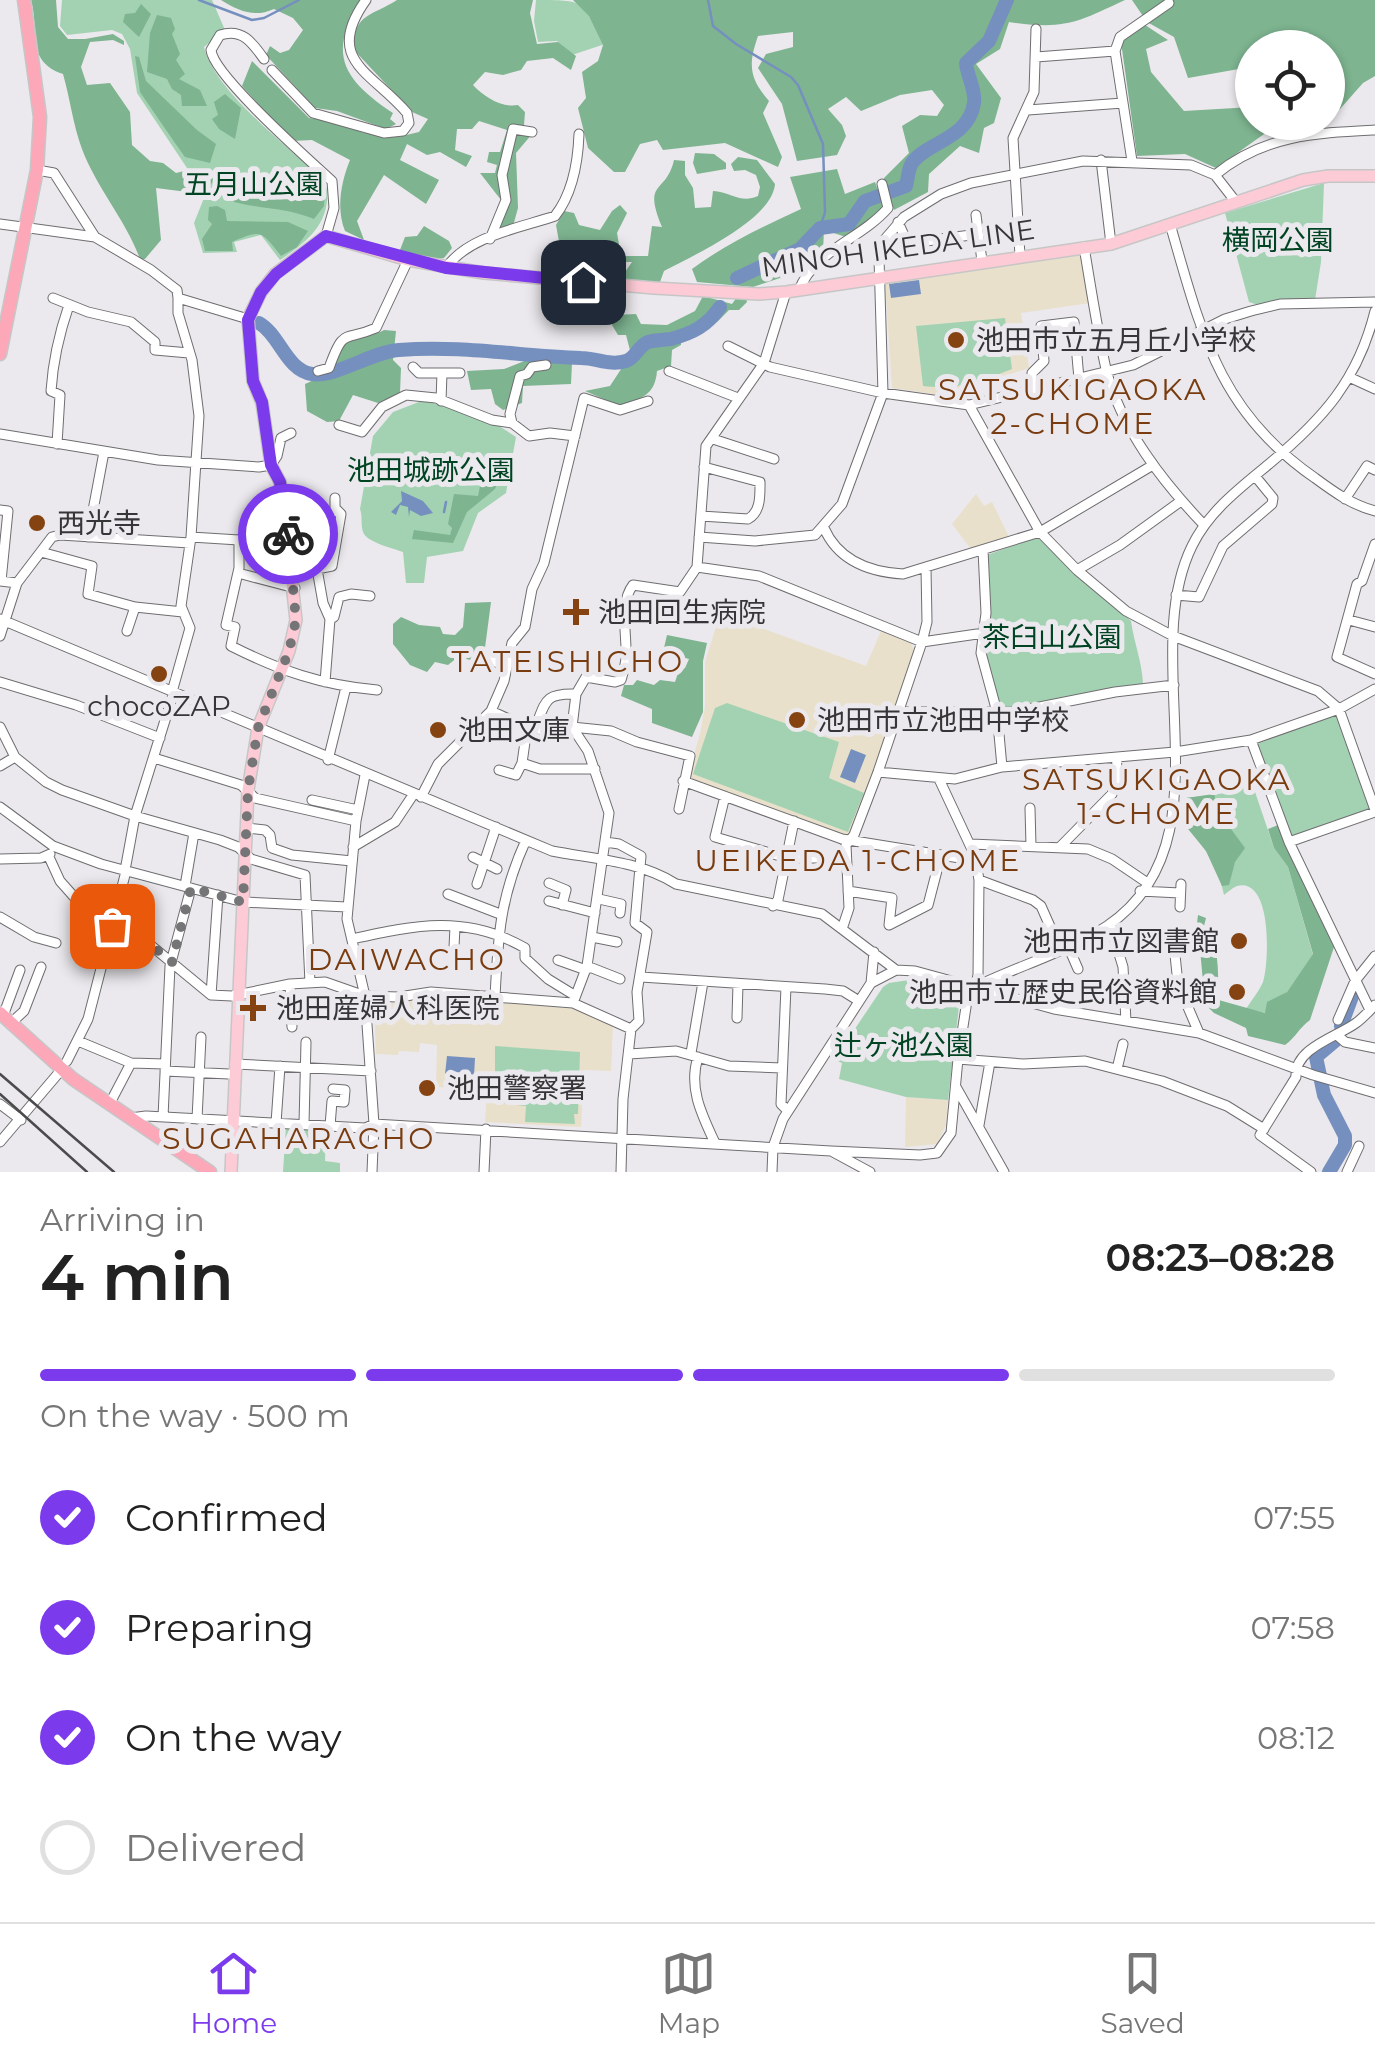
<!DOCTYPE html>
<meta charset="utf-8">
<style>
body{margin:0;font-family:Montserrat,"Noto Sans JP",sans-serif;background:#f2f2f2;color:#222;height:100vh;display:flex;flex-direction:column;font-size:38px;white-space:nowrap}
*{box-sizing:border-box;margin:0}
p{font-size:32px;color:#767676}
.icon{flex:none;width:55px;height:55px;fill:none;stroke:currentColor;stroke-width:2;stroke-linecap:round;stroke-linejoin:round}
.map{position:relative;height:1172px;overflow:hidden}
.sheet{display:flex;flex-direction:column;background:#fff;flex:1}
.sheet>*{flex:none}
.controls{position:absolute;left:1235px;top:30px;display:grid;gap:20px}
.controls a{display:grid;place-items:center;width:110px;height:110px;border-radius:50%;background:#fff;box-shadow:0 2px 8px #0004;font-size:50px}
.pin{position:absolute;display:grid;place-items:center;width:85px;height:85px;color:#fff;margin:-42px;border-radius:20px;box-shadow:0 5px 15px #0006}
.courier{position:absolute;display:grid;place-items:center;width:100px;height:100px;margin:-50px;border:8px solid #7c3aed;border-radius:50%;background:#fff;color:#222;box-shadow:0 2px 12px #0007}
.summary em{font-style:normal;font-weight:600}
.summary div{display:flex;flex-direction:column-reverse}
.summary{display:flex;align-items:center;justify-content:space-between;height:170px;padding:0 40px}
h1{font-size:65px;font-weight:600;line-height:75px}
.bar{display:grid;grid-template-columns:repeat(4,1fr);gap:15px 10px;align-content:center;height:120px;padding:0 40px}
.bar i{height:12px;border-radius:8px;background:#e0e0e0}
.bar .on{background:#7c3aed}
.bar p{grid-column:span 4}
ol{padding:0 40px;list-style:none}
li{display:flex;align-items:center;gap:30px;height:110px}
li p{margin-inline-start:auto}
li .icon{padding:10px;border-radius:50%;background:#7c3aed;color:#fff;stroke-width:4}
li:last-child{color:#767676}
li i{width:55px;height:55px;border:5px solid #e0e0e0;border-radius:50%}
.tabs{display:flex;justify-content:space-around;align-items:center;height:140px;border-top:2px solid #e0e0e0;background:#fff;font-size:28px;color:#767676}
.tabs a{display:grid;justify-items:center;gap:5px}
.tabs .on{color:#7c3aed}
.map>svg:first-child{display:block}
.education{fill:#e8e0cb}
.green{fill:#a3d2b2}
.forest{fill:#7eb490}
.water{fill:#7590bf}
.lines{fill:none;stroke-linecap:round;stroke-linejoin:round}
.stream{stroke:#7590bf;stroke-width:2.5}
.river{stroke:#7590bf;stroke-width:14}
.minor-casing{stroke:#6f6d70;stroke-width:11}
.major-casing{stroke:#c7c6c7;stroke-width:14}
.highway-casing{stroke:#c7c6c7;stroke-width:15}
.minor{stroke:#fff;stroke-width:9}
.major{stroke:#fdcbd5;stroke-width:11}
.highway{stroke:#fca8b9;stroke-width:12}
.rail{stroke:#4b4a4c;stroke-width:2.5}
.done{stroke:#757477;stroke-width:10;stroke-dasharray:0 18}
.route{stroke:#7c3aed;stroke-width:12}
.poi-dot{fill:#854312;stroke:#ebe9ed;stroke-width:4}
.labels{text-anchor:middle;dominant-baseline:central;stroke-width:10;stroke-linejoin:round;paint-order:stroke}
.park-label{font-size:28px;fill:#004423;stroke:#ebe9ed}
.street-label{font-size:28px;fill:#363537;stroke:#ebe9ed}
.poi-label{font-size:28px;fill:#363537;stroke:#ebe9ed;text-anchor:start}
.neighbourhood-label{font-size:30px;letter-spacing:2.5px;fill:#783c10;stroke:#ebe9ed}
</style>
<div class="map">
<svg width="1375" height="1172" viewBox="0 0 1375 1172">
<rect width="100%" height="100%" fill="#ebe9ed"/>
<path class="education" d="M1080,254L1090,303L1021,313L1029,368L973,386L967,399L892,388L885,281Z
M976,494L984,506L992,502L1009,537L971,549L952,524Z
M717,612L866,666L881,631L911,643L915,653L851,835L844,836L687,779L700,734L705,707V662L716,627Z
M431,997L582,1009L613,1025L611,1071L584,1070L581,1127L485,1122L487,1089L436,1087L437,1045L420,1043L419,1052L399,1051L398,1055L376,1054L374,1003Z
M906,1097L948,1100L946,1125L937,1144L905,1147Z"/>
<path class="green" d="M62,0H212L225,30L204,47C214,90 286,145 319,176L327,189C330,224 307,242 280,260L261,235L234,242L237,252L203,253L194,223L204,198L191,193L186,184L189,171L137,93L130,49L122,34L112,30L67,35L60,26Z
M536,0C583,0 587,0 605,44L572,55L557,41L538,42L534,21Z
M1324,183L1321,262L1315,300L1258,305L1249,302L1225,213Z
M1005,318L1012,369C980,382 958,390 923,386L916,326Z
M424,400L496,424L516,437L506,493L478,513L463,551L427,557L424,583H406L403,552C392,548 370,543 364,534C360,527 363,517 360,509L373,436L393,412Z
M1037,537L1131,621C1134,643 1142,661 1143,684L1029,707L1001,708L998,704L985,653L990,613L987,555Z
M727,703L839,742L829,778L864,793L848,832L693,774L715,708Z
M1333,715L1338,716L1370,809L1293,836L1289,834L1257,744Z
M1252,783L1274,848L1288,867L1313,955L1287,992L1266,1013L1246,1009C1251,1001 1259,991 1263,982C1269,964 1273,877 1237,886C1232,888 1228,892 1224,895C1219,869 1203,842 1184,824L1186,798L1234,792Z
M909,980L955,992L960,998L948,1100L906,1097L839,1079L842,1063L834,1060L883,987L889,983Z
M495,1046L580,1052L578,1114H574L575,1124L525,1122L526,1106L505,1104L495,1093Z
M286,1126L326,1128L325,1161L340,1163V1172H283Z"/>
<path class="forest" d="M31,0H56L58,27L68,39H85L113,34L124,41V45L113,40L90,42L81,67L87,85L110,83L130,112L132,145L150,161L163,163L176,173L192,169L215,179L203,194L156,188L161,240L145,259H140C126,220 97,189 82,149C73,125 70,98 63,74C25,61 40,32 31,0Z
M221,0H362C325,54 345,81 393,113L390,119L396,124L386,129L337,111L315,108L266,55L270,46L280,53L289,50L303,30L293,18L274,9C254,18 239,11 221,0Z
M397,0H533L530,13L537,44L558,42L576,56L571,70L553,58L527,61L521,70L503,75L485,72L473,85C484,97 502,108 518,105L525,112L524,125L532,134L516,153L518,208L513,226L498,233L496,227L501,200L480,173H495L497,165L487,162L489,152H500L507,130L479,121L472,129H457L455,150L472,156L466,167L440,152L427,155L407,144L400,160L439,180L426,204L384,175L357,221L364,240L345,231C336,209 341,182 350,160L312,140L292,141L242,86L252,61L309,118L337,122L364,133L398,137L419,132L428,119L412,112L354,50C352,14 372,16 397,0Z
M573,0H1125C1076,23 1064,30 1009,22L1000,49L976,64L1001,98L994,123L984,128L979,153L960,146L929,174L928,192L894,210L884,178L909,153L902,126L920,115L937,116L944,105L932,90L900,95L861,111L846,97L828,109L842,125L846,136L837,155L797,161L782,104L758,68L766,54L793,47V32L758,36C748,65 749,78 769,101L763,113L782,157L778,167L725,143L663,150L657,140L640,144L625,172H614L588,148L578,108L586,98L582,72L598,61L603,45L589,16Z
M1132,0H1375V76L1363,83L1340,109L1328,105V48H1252L1250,67L1188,78L1174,37L1147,22Z
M141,4L151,14L139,37L123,22L125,14L135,13Z
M157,15L171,18L175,29L172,34L180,54L176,60L185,74L179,79L200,90L207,106H182L181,95L172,89L167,79L147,72L150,33Z
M1145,25L1168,40L1146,49L1151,72L1184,111L1252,107V122L1289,123L1267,132L1216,168L1185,154L1137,156L1121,42Z
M135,56L139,57L146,81L197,130L216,144L210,163L185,157L175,143L140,92Z
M225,94L241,108L235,139L219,129L212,119L218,115L214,102Z
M695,153L714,154L726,163V169L697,174L693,163Z
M738,157L757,160L775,184C772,220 694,255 664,271L660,282L596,277L590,272H625L632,262H585L576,275H564L555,264L562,258L556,225L564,211L574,213L579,225L600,230L612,211L620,205L627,213L617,233L621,256H648L652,226L662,227C642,179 666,195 674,160L685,161V175L693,188L695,208L711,207L713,191C731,192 741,204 758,196L760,187L756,175L745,170L734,171L731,164Z
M837,169L845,194L875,182L884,208L846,237L824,230L823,252L808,261L791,260L780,278L753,287L697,282L692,269C726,244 762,227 801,209L790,177Z
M230,178L264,186L278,181L284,188L306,195L309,188L319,183L325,188L324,206L314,219C288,208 262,209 234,202L228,190Z
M217,206L225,210L227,221L288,222L308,231L297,247L281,256C261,231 262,229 232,242L233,251H205L202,239L212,224L208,220L209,207Z
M424,226L449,241L452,248L444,258L431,260L400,250L405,237L417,236Z
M703,296L732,304L737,297H746L747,302L739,310H729L717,322L681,338V345L672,350L671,366L657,371C655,396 641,398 620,406L585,391L610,386L631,354L626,335H618L612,325L614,315L636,314L641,324L667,325L695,311Z
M384,330L396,331L393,360L401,368L400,393L378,403L353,395L339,421L327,422L307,411L305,384C316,379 326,375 333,366C341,356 340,345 352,339C362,334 374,336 384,330Z
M527,360L572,363L571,384L523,386L522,403L503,410L495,404L491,389L471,390L467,371L504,369Z
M492,475L499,479L495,489L467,512L453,543L412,539L414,530L450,535L452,528L448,524L454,494L478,496L481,481Z
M491,602L483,663L458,657L448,665L435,662L427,672L410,665L393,644V624L401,617L419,625L440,627L443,634L455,635L463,627L465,603Z
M667,635L707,643L703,661V712L692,737L652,723V709L621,696L624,685H633L637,680L654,685L660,680L675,682L679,670L685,668L689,659L663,652Z
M1214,794L1220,814L1245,848L1235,862L1229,885L1222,886L1206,851L1184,824L1186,798Z
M1278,825L1334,947L1310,1020C1299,1028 1296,1037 1285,1045L1248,1036L1246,1028L1214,1013L1205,1004L1199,938L1196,932L1198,915L1206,918L1203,930L1214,937C1217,957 1221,980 1215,999L1265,1013L1267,1002L1287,992L1313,954L1288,867L1274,848L1268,829Z"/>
<path class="water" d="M919,280L921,294L891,298L889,284Z
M401,491L423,501L433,513L421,516L410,510L409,517L408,507L400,505L396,515L391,512L402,501Z
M851,749L866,755L855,783L840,777Z
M447,1056L475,1058L474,1076L445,1074Z"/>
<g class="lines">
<path class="stream" d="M199,0L252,20L264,18L299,0
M708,0L713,26L736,44L791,77L798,85L823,144L825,212L820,228
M444,512L446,502"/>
<path class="river" d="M737,278L800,249L820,228L849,224L865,201L906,186C908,179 908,169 912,163C926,142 969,139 974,103C976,90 967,76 966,63L989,41L1007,0
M259,323C280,335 286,370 312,374C335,378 371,352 399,350C462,345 519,356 581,358C597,358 609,366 626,361C636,358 638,346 648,342C655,340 663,340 671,339C693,333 707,326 720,307
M1341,1026L1354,991
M1329,1172L1345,1145V1136L1324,1095L1316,1057L1335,1041"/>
<g class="minor-casing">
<path id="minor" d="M1115,51L1120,37L1169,3
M1036,57L1115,51L1132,161
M264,59C252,42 242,28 220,35L211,50C213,75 308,159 332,181L334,208L326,236
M272,70L313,113L384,133L403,131L409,123L407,113C372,72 323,60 366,0
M1028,110L1123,103
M1101,160L1111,244
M37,170L54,173L95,237L151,270L177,290L178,298L248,319
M1215,175C1264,135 1315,133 1375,130
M976,215L982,261
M898,222L907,242L912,243L978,234
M0,224L95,237
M1170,224C1201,331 1218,411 1315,478C1334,492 1352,505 1375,511
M490,239L506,200L502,175L513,129L532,132
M1084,247C1091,288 1097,329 1106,369C1121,429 1163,482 1204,525
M1020,256L1013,138L1034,92L1036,29
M446,268C468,236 520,228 555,216C573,193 578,162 579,134
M799,290C814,251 861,239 888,208L882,184
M53,298L88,312L131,322L155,342V350L189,353
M728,346L770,367L883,393L969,405L1133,365L1225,319L1251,311L1280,304L1375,302
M413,367L419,373H460
M318,371L329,368C344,326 344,342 376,328L408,260
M669,371L738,398
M1351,378L1375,389
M1033,389L1032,373L1044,361L1041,326L1074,322L1079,379
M441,401L442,373
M969,405L1040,532L1077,570L1126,611L1173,636L1318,691L1339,709L1375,810
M512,423L510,414L520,376L527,374L532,367L546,365
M339,425L362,432L382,407L406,395L436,398L492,420L512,423L529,436L550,433L575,436
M0,434L158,460L259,467L271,465L277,456L281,438L291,433
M713,439L774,459
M57,444L60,395L51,391C53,360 59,334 69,305
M1345,499L1367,466L1375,470
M0,510L8,511L1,581
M701,516L748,519C761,512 760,495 760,482L704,467
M824,528C838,560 869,572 903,574L1040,532L1153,465
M88,537L104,452
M191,537L239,540C265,519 306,520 338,511
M699,537L755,541L815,535L842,504L883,393L879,258L885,239L904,217L941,194L971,183L1083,161L1191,165L1215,175L1236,202
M239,540V568L226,625L235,627L231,646C281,671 321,685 377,690
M1375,544L1362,581L1357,584L1337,657L1375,674
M290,546L314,543
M983,550L986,613L981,653L997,712L1002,767
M41,552L92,566L88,594L135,607L183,612
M697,567L759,576L922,642L984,633
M1077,570L1120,545L1181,501
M238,573L295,588
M0,581L17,583L52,537L60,535L190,543
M1176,595L1199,597L1223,546L1272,504L1273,498L1255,476
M0,619L552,851C594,859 640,861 676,884L822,914L896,970
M330,619L323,603L317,569L332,566L341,514L335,508V498
M1349,620L1375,627
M127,631L135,607
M0,636L17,583
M484,658L507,666
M0,682L76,705L160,738
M325,682L330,619L334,617L339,597L351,594L370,596
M172,692L190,628L181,606L191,537L199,416L192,360L178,313V298
M491,711C516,722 544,738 572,727L576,694L586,677L615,682L621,680C623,673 626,664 626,656C627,635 619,603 633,585L680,592L697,567L706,446L764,363L786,292
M898,712H1014L1115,692L1174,685
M0,727L15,757L46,782L62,790L135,816L220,840L238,847L251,859L305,875L310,983
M572,727L588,751L609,813L587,966L573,1003
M572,727L611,731L637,742L690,756L679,809
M535,728C546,701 544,693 576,694
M1251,740L1289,842L1370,1010
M154,758L241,785L255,798L356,821
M328,760L346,687
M522,763L540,769H595
M0,766L15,757
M499,770L516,775L522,763L527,728
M878,772L955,779L1002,767L1175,752L1251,740L1339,709L1375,689
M365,775L356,821L347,919L365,996L374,1124L372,1172
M683,781L842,839L966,859L975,856
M725,796L715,837L787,858H815
M421,797L438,764L491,711L504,681L512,643L525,627L532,589L544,563L584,398L620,410L648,401
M312,800L358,810
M0,807L53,846L101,864L243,902L347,907
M1030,808L1031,846
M246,828L265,830L270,835L272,848L292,855L352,861
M606,842L619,844L641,856L635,923L647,932L637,992L639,1021L631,1029L623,1099L621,1172
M1289,842L1375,812
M971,844L1088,849L1112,859L1146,882
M1061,846L1112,794L1116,784L1117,757
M353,847L395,822L413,795
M49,857L60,881L99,925L131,929L211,995L232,996L290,984L325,982L365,996L399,997L431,992L573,1003L631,1029
M473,857L497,869
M0,859L41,858L50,854
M126,865L135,816L172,698
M979,880L1033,900L1041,906L1060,949
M549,883L566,890L562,905
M477,884L496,827
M185,886L194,833
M848,891L892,898L889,925L928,905L941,855
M1140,891L1180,893
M448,894L500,914
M599,899L621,904L620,913
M549,901L595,913
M773,906L778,900L794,821
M1180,907L1181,884
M0,917L34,937L56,943
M1110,924L1123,967L1126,1021
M842,929L849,908L846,845L854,835L878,772L922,642L927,622L926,568
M592,937L617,942
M352,939C415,925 466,914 525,948V958L548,979L574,995
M1174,945L1178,984L1199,1033
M1068,946L1078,969
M454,947L455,927
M558,960L586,970
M587,966L620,979
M641,977L825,989L843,991L859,1001
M871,983L874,952
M290,984L292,1027
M786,987L781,1104L788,1111
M975,987C1018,966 1067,952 1107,926C1232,842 1136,660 1192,546C1209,511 1240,488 1269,464C1323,419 1358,380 1375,311
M211,995L218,895
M495,997C498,936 500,897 526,840
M3,1016L20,970
M737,1018L738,984
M1338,1020L1355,981L1375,956
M10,1024L24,1011L41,967
M1337,1035L1345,1042L1375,1048
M78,1041L131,1063L165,1064
M691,1053L703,982
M629,1054L676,1051L729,1066L782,1068
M698,1057C688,1088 702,1115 715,1143
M958,1059L1023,1064L1085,1061L1162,1081L1227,1106L1264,1129
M67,1061L88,1019L125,875
M235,1064L371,1071
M1117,1069L1123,1044
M165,1071L229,1074
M956,1087L1004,1172
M0,1104L21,1120
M109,1105L131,1063
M163,1117L170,966L191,888
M130,1118L146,1116L365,1128L374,1124L831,1151L920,1155L937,1153L951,1133L958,1059L968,994L975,987L978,975L979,880L975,856L939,779
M197,1119L201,1037
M276,1123L280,1066
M304,1124L306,1042
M979,1125L990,1062
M330,1126L332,1101L344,1102L345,1090L333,1089
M0,1142L62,1069
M833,1152L870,1172
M484,1172L486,1129
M772,1172L773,1147L783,1119L871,983L896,970L915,971L1054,1009L1199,1033L1313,1075L1375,1093
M1311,1172L1260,1135L1296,1077C1294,1048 1337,1037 1356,1023C1363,1018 1369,1011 1375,1005
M1347,1172L1359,1146"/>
</g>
<g class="major-casing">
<path id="major" d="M231,1172L248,790L258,728L289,651L296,620L283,501L280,482L271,465L262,403L253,381L248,319L261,292L275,274L326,236L408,260L484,273L654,288L759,294L786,292L1111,244L1303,180L1328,176H1375"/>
</g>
<g class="highway-casing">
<path id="highway" d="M0,354L37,170L40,117L24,0
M0,1013L73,1079L210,1172"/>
</g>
<use href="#minor" class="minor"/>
<use href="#major" class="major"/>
<use href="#highway" class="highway"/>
<path class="rail" d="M0,1074L114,1172
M0,1094L87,1172"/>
</g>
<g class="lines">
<path class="done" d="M112,926L131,929L172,962L191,888L243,902L248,790L258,728L289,651L296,620L288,534"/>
<path class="route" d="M288,534L280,482L271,465L262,402L253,381L248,320L261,292L276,274L326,236L446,268L583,282"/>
</g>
<g class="poi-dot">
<circle cx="956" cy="340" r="10"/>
<circle cx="37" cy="523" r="10"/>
<path d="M571 597h10v10h10v10h-10v10h-10v-10h-10v-10h10z"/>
<circle cx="159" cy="674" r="10"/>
<circle cx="797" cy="720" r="10"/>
<circle cx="438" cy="730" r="10"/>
<circle cx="1239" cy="941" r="10"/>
<circle cx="1237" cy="992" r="10"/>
<path d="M248 993h10v10h10v10h-10v10h-10v-10h-10v-10h10z"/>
<circle cx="427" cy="1088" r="10"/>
</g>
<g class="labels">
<g class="park-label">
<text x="254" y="184">五月山公園</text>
<text x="1278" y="240">横岡公園</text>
<text x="431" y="470">池田城跡公園</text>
<text x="1052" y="637">茶臼山公園</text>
<text x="904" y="1045">辻ヶ池公園</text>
</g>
<g class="street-label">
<text transform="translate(898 248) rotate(-8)">MINOH IKEDA LINE</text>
</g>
<g class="poi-label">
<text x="976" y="340">池田市立五月丘小学校</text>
<text x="57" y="523">西光寺</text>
<text x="598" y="612">池田回生病院</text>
<text x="159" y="706" text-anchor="middle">chocoZAP</text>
<text x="817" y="720">池田市立池田中学校</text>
<text x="458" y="730">池田文庫</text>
<text x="1219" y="941" text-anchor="end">池田市立図書館</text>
<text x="1217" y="992" text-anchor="end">池田市立歴史民俗資料館</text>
<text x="276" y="1008">池田産婦人科医院</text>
<text x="447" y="1088">池田警察署</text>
</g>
<g class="neighbourhood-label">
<text x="1073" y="389">SATSUKIGAOKA<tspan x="1073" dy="34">2-CHOME</tspan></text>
<text x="568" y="661">TATEISHICHO</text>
<text x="1157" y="779">SATSUKIGAOKA<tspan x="1157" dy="34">1-CHOME</tspan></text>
<text x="858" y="860">UEIKEDA 1-CHOME</text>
<text x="407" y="959">DAIWACHO</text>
<text x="299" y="1138">SUGAHARACHO</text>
</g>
</g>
</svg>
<div class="controls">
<a><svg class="icon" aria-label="locate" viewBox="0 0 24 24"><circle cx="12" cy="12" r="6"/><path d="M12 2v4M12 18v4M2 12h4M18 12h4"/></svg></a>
</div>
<div class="pin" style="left:112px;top:926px;background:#ea580c"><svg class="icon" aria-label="bag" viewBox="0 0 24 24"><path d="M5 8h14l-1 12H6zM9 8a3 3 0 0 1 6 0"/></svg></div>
<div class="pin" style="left:583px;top:282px;background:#1f2937"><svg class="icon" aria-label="home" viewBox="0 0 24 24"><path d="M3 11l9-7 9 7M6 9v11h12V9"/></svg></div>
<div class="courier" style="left:288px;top:534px"><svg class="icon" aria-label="bike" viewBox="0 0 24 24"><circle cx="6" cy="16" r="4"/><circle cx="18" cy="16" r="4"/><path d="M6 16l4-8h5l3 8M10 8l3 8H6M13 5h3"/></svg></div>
</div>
<section class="sheet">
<div class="summary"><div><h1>4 min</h1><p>Arriving in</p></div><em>08:23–08:28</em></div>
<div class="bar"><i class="on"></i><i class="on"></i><i class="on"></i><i></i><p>On the way · 500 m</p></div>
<ol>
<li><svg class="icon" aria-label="check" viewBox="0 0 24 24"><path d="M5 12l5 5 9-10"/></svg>Confirmed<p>07:55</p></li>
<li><svg class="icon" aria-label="check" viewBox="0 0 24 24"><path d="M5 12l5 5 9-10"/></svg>Preparing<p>07:58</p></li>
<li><svg class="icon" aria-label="check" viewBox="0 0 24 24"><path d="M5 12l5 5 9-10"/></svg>On the way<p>08:12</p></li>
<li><i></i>Delivered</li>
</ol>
</section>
<nav class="tabs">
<a class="on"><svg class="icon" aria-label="home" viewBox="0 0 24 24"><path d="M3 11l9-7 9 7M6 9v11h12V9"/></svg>Home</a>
<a><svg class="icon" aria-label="map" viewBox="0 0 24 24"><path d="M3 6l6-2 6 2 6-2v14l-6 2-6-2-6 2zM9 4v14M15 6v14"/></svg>Map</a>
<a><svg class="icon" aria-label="saved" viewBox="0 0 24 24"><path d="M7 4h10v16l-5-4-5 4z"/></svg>Saved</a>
</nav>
